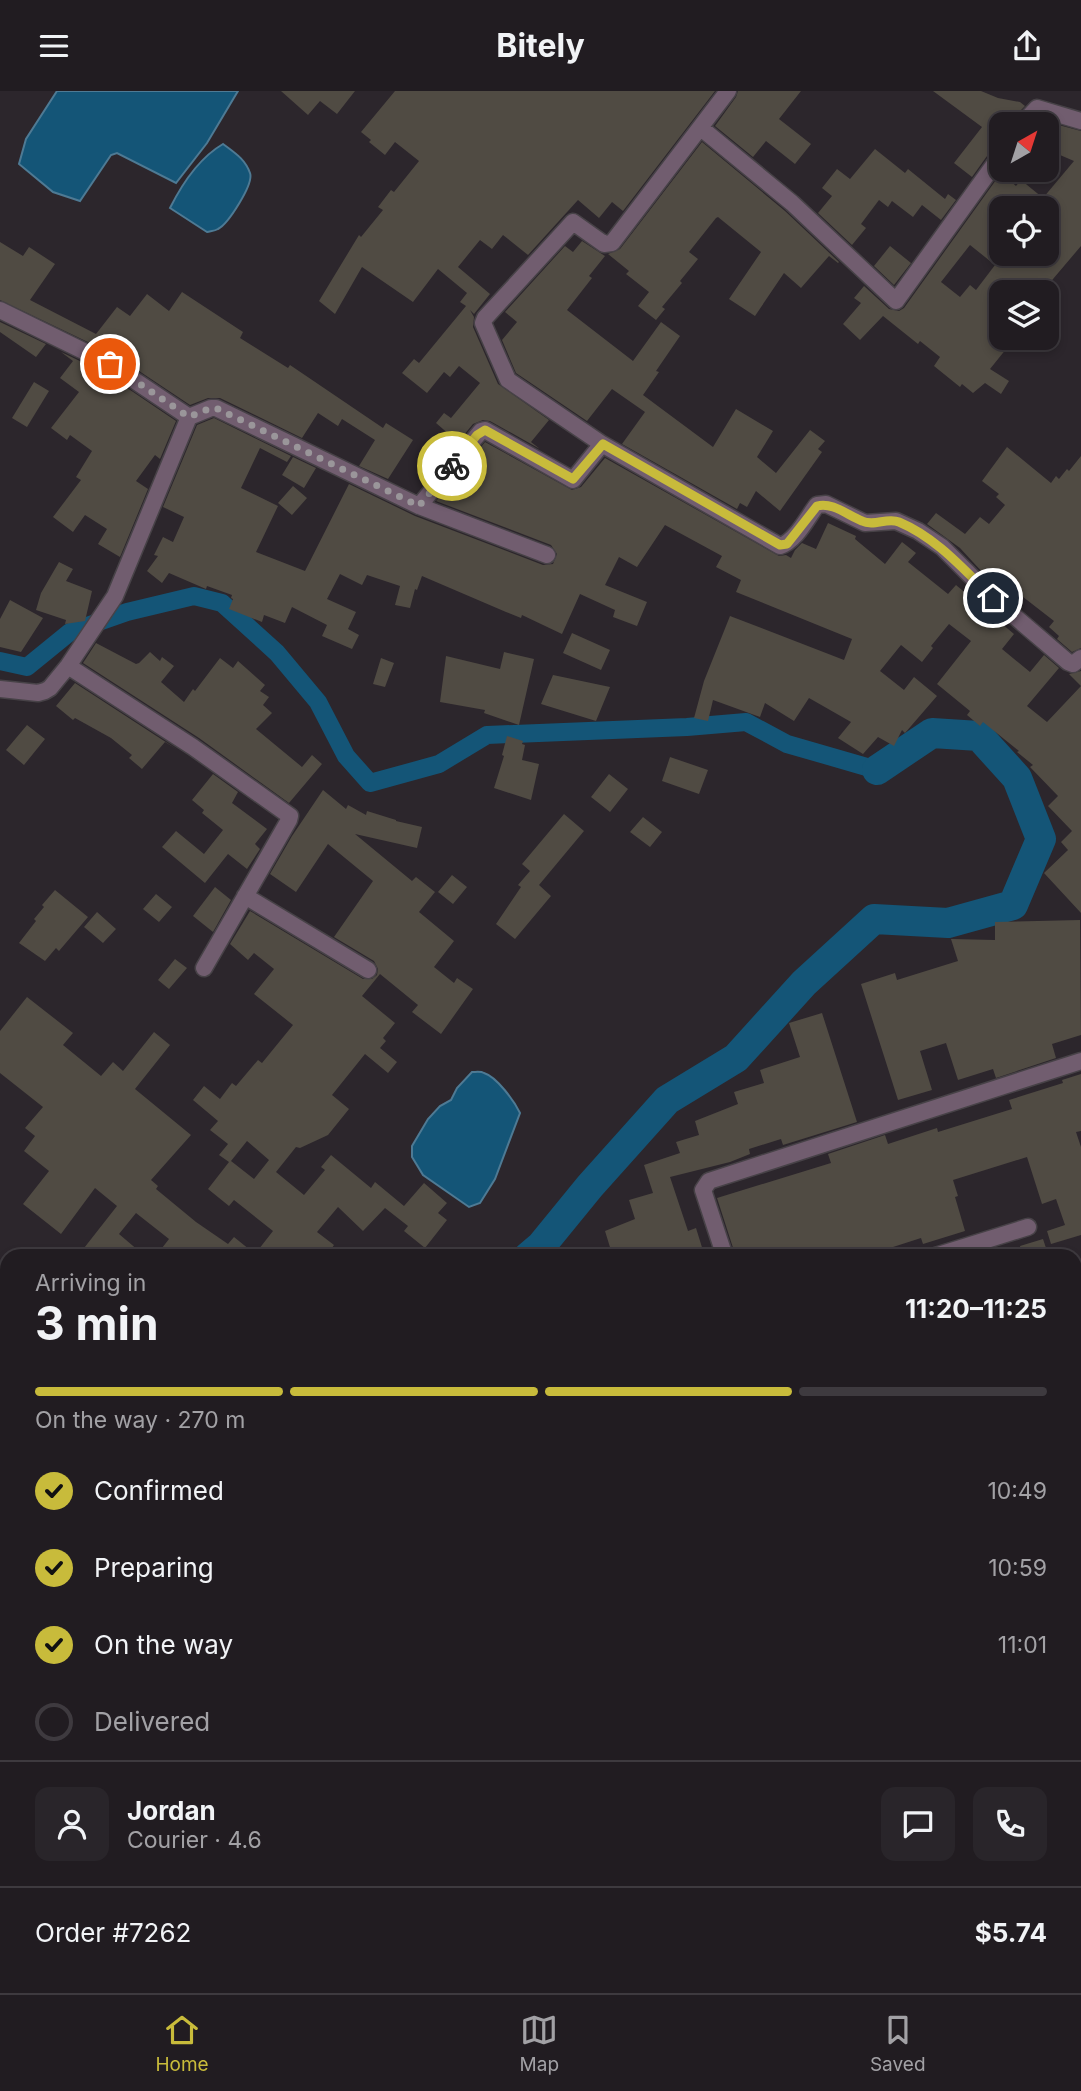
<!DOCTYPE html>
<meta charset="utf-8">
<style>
body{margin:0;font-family:Inter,sans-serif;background:#29252a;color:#f1f3f6;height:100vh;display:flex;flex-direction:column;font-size:26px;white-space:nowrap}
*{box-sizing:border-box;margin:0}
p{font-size:23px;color:#a2a1a5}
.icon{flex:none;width:38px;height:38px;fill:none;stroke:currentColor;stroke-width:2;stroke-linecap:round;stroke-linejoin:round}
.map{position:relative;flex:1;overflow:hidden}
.panel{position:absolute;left:0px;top:1158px;width:1082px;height:744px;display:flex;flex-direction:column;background:#211c21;border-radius:21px 21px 0 0;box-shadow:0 4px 10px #0003,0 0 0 2px #3e3a3f}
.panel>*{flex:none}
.needle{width:46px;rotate:39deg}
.fabs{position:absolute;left:989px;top:21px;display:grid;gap:14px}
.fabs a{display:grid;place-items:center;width:70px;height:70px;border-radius:14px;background:#211c21;box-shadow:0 4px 10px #0003,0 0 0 2px #3e3a3f;font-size:35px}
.pin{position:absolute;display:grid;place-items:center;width:60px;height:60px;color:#fff;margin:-30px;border:4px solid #fff;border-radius:50%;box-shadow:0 2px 7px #0007}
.courier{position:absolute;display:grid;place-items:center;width:70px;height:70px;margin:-35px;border:5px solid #c8bb3b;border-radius:50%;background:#fff;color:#222;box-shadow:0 2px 9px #0007}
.overview em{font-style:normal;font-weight:700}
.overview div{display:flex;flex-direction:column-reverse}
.overview{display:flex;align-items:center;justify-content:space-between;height:119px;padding:0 35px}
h1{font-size:46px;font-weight:700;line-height:52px}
.bar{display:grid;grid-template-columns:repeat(4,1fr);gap:10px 7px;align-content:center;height:84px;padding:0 35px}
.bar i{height:9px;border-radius:5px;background:#3e3a3f}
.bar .active{background:#c8bb3b}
.bar p{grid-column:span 4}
.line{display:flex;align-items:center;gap:18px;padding:0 35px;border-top:2px solid #3e3a3f}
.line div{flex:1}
.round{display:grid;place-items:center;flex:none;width:74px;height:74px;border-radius:14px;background:#29252a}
ol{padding:0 35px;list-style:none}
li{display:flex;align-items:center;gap:21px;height:77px}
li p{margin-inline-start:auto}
li .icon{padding:7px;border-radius:50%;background:#c8bb3b;color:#111;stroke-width:4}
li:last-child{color:#a2a1a5}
li i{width:38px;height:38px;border:4px solid #3e3a3f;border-radius:50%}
header{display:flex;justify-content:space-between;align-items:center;height:91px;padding:0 35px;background:#211c21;font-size:32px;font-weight:700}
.tabs{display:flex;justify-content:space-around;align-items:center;height:98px;border-top:2px solid #3e3a3f;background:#211c21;font-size:19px;color:#a2a1a5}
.tabs a{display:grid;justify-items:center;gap:4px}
.tabs .active{color:#c8bb3b}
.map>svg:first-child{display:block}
.water{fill:#145577;stroke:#4e7a94;stroke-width:2}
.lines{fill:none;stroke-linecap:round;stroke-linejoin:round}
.canal{stroke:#145577;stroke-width:18}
.river{stroke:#145577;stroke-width:30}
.building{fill:#504b43;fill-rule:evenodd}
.minor-casing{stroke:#474247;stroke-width:19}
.path{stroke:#777277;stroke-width:2.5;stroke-dasharray:7 3.5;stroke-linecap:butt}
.minor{stroke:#715d6f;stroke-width:16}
.done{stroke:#9a969a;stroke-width:7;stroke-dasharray:0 12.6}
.route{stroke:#c8bb3b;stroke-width:9}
</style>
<header><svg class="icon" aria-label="menu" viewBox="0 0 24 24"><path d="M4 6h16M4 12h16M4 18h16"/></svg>Bitely<svg class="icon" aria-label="share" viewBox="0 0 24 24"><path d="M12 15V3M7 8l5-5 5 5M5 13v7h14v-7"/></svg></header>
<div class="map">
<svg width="1081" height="1902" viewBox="0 0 1081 1902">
<rect width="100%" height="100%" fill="#2c262c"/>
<path class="water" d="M57,0H238L207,52L176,92L117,62L111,64L80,110L53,101L19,73L26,48Z
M223,53C235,62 245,68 250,82C254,93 228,133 218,138C215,140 211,140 207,141L170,117C182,93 199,67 223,53Z
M472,981C476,981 481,980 484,982C497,986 514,1010 520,1022L495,1088L480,1112L469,1116L423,1084L412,1066V1055L428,1028L440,1015L451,1009L457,997Z"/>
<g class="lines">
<path class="canal" d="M0,570L27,576L70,541L127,521L194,505L222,512L277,562L318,611L346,665L370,692L439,673L487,644L687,636L746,631L787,653L877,679"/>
<path class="river" d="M528,1166L541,1155L590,1095L667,1009L736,967L804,892L874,828L948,832L1013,814L1041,748L1017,687L979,645L932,642L877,679
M0,1828L7,1819"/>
</g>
<path class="building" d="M281,0H355L337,23L320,10L308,24Z
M395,0H715L623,120L612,111L599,127L578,109L528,164L503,144L492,158L480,149L458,176L490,203L474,223L470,219L474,226L473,236L498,293L549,329L531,351L540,358L490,330L483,329L473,333L458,351L436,332L444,322L451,327L480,292L459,275L450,286L444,281L427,302L402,282L414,268L419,272L466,215L460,211L467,202L438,178L413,211L362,176L335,223L319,210L359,144L361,146L383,119L378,116L391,99L394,101L419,70L395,51L385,64L369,51L371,49L361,41Z
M738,0H801L779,28L811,53L795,73L766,50L753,66L715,35L736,6Z
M933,0H981L998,7L1020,11L1025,15L1014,26L1012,33H1001V54L992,58L972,86L954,72L982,36Z
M1040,29L1081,40V155L1042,201H1001V247H1015L990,278L1009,290L1001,303L985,292L973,302L962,293L960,296L934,275L940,266L920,250L918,253L883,225L860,249L843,233L861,212L854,207L864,195L889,218L899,220L904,217L1001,82L1016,95L1021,89L1043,107L1074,70L1046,58V33H1036ZM1001,117H1046V163H1001ZM970,154L995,174L976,199L970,194L960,206L941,191Z
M702,51L785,120L839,171L838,172L829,165L801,197L784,182L755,225L729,208L761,161L718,126L716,127L689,161L698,168L680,190L682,192L662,216L665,218L656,229L638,215L649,201L626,183L629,180L608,163L620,158Z
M875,58L905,82L908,78L945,108L948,103L956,109L941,129L922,114L913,126L892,110L888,116L879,109L861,133L866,137L852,154L818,122L832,105L822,97L837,78L850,88Z
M582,150L605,165L589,185L592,187L567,219L633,270L661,231L680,245L656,280L659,281L643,304L713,356L736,318L773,340L757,366L776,382L810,339L825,350L818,358L822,361L780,420L756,400L747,416L740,412L737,418L622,353L645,321L612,298L587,330L516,282L502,249L517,231L505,221L565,155L573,161Z
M0,151L23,165L29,156L55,173L30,209L96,243L117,216L130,225L147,203L169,220L182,201L243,241L240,247L288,277L290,274L383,337L386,332L413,349L388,388L359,375L375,349L342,328L338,335L318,322L302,347L220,307H208L190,314L115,264L0,209Z
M890,155L911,172L894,194L874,175Z
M0,231L46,253L36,266L0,241Z
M61,261L105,282L176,330L160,368L155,364L136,390L148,398L120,466L98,453L107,438L85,424L73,441L53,426L81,389L76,386L92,360L70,344L67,349L51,337L79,301L60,287L73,270Z
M34,291L49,300L27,336L12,327Z
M214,327L291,365L287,371L260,357L241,397L278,415L256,461L305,480L349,393L415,425L543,474L553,473L557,463L551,454L436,410L485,351L572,399L581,396L605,367L779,465L786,464L791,467L795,459L802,452L816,458L828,432L856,445L855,448L885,473L902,451L916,462L908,471L948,503L956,494L1014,543L1002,558L1030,581L1044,564L1059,577L1027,615L1047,631L1081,595L1069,583L1081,580V822L1044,782L1068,759L1061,751L1072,740L1048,715L1058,705L1030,676L1033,674L1017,661L1019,660L983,631L980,635L967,624L970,620L937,593L971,550L949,533L931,555L933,557L922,571L901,554L880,580L904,599L914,586L937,605L905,642L902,639L894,655L878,646L863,663L838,647L851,631L809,607L794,630L765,612L760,626L713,609L708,630L694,627L704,590L730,525L844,569L852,548L736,501L741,489L716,476L722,465L665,434L637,476L619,466L605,494L647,511L637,535L613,526L615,519L580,503L562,543L522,524L521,527L506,521L422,485L417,499L415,498L410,517L395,514L400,495L367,484L362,494L340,483L327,508L356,521L348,538L359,544L352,558L322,545L327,534L292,516L285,532L264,524L262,531L229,518L233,508L231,507L232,504L207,495L206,498L169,482L162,492L147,480L158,465L154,464L163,446L173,451L184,426L163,416L197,334Z
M1007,356L1051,392L1056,385L1059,388L1067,378L1069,380L1081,365V557L1072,561L1057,548L1059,545L1049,536L1054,530L987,478L984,483L960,457L927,433L936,422L965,443L980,426L989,433L1005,414L996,406L999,403L982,390Z
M293,366L316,377L304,397L282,384Z
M293,395L307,407L292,424L278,412Z
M59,471L73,478L66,490L92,500L85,530L65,533L66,529L36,519L41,502Z
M10,509L43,527L21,561L0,556V528Z
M572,542L610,559L601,579L563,562Z
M96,552L136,573L139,572L150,561L160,570L162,566L174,575L161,591L184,611L193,598L195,600L220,567L233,577L238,570L265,594L260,600L269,606L263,614L272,622L256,638L302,676L312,664L322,673L289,712L199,647L83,572Z
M504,561L534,568L519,634L484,622L485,619L440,611L446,565L500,578Z
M381,567L394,572L385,596L373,593Z
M553,584L610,596L596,630L541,613Z
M75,592L178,659L165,651L142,678L129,667L132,664L111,647L75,627L73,629L56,615Z
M27,634L45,648L24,674L6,659Z
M507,645L523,650L522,653L525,654L522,669L539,673L531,709L494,697L504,665L502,664Z
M670,666L708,679L699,703L662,690Z
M213,683L238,701L232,712L267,738L255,753L260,758L247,778L228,763L205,792L162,756L176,740L204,763L223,739L202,722L204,719L192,709Z
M609,683L628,698L610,721L591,706Z
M323,699L346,718L348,714L366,724L367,720L396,729V730L422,736L417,757L355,743L412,790L416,786L435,801L419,821L454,850L434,876L454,892L457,887L473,898L441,943L412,921L418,914L380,883L362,905L395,932L383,947L386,950L380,957L397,971L388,982L365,963L332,1004L349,1018L328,1044L300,1057L296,1056L276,1081L304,1104L325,1079L321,1076L331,1064L371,1097L375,1091L404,1115L424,1092L447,1112L438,1122L447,1129L425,1157L404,1140L408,1135L385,1117L363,1140L338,1116L317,1141L334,1154L326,1166L310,1156L303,1166H155L169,1148L136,1122L119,1143L146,1166H77L117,1115L95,1097L61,1143L23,1113L49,1080L24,1060L35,1045L25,1037L43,1016L0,982V940L27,906L73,942L63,954L101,985L113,971L123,980L154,941L170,954L135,998L191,1044L151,1089L158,1095L156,1098L196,1131L228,1153L234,1146L255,1163L273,1140L234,1109L229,1115L208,1098L229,1071L219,1064L228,1053L210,1039L218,1030L193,1009L204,995L220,1008L232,992L236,995L258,969L262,972L293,934L254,903L274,878L254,862L248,869L230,853L250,820L363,888H372L377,884L378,878L374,870L334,846L373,790L328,753L296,801L270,783L292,745ZM247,1050L269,1069L254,1088L231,1070Z
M564,723L584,740L539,794L551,805L515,848L496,833L521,796L518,794L530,780L522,773Z
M643,726L662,741L650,756L630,741Z
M452,784L467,796L453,813L438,801Z
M215,796L231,809L213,841L193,825Z
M55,799L88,826L59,860L56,857L45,870L19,852L36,830L34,828L44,816L42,814Z
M156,803L172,816L159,831L143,818Z
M97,821L116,838L103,852L84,836Z
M1080,829L1081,944L1052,953L1056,967L996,987L993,978L958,989L946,952L920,960L932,999L898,1009L861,893L895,882L897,889L958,870L951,848L995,849V831Z
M175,868L187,877L169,898L158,889Z
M822,922L857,1031L783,1054L781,1048L749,1058L750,1063L730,1071L670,1086L688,1140L696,1137L705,1166H613L605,1140L635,1128L629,1109L653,1102L644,1074L680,1062L676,1051L699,1044L695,1030L738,1013L734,1001L764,992L760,979L800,966L789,932Z
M1081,983V1040L1076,1041L1081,1056V1144L1051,1153L1047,1140L1065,1134L1056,1108L1042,1113L1027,1066L953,1089L958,1105L955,1106L965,1140L923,1153L921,1147L862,1166H736L717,1107L831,1072L828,1063L885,1044L888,1053L937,1037L938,1041L1012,1018L1009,1009L1063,992L1062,989Z
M1043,1148L1049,1166H1023L1020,1155Z"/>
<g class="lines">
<g class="minor-casing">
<path id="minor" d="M1022,33L1037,17L1081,30
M701,37L792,112L896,210L1001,64
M0,219L110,273L189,326
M602,353L508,289L483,232L485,227L573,131L604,153L612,152L728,0
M419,415L481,340L485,339L573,389L602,353L780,455C796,450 807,427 817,414L826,413L865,432L896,430L918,440L942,456L993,507L1068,571L1073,573L1081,567
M68,575L193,656L290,725L289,729L204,877
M0,598L38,602L45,600L50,597L68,575L115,505L189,326L211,317H216L419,415L547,464
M245,805L368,879
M725,1166L703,1099L709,1090L1081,970
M932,1166L1028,1136
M1074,1276L1081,1274
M1074,1445L1081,1467
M242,1895L256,1902
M515,1895L530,1902
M362,1902L365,1895"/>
</g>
<path class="path" d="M0,1242L7,1248"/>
<use href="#minor" class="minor"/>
</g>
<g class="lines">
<path class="done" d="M110,273L189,326L211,317H216L419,415L452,375"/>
<path class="route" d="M452,375L477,344L485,339L573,388L603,353L780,454L787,453L817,415C833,411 847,424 862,430C874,436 887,426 899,431C937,447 964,479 993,507"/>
</g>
</svg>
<div class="fabs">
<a><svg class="needle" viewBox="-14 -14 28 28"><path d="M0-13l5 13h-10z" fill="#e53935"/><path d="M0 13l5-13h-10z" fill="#a2a1a5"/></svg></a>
<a><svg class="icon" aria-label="locate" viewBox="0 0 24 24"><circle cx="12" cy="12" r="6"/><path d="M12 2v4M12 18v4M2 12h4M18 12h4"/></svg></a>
<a><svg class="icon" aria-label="layers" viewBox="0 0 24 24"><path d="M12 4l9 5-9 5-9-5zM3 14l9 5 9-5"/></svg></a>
</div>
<div class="pin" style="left:110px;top:273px;background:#ea580c"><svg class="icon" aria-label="bag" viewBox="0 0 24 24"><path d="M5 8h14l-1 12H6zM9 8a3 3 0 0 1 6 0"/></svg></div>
<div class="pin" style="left:993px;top:507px;background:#1f2937"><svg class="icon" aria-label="home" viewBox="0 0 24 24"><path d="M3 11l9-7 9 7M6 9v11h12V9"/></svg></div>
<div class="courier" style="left:452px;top:375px"><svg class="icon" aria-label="bike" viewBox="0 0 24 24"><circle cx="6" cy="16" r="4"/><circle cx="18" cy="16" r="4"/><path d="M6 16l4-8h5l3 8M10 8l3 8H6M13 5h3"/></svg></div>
<section class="panel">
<div class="overview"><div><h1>3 min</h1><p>Arriving in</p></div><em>11:20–11:25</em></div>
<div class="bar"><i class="active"></i><i class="active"></i><i class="active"></i><i></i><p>On the way · 270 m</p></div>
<ol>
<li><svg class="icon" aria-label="check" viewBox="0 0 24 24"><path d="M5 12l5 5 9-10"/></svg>Confirmed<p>10:49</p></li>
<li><svg class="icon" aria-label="check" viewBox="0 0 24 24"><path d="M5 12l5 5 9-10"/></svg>Preparing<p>10:59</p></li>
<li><svg class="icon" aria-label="check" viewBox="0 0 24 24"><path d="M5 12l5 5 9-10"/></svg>On the way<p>11:01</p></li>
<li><i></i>Delivered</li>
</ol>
<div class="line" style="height:126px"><a class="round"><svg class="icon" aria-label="person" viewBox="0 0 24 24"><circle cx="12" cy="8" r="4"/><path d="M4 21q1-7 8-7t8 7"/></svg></a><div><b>Jordan</b><p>Courier · 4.6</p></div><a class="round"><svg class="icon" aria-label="chat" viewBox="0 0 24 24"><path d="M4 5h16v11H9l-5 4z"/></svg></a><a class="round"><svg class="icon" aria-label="phone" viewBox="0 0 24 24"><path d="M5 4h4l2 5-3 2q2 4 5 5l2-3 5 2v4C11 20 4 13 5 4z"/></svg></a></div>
<div class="line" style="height:91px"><div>Order #7262</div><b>$5.74</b></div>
</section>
</div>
<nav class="tabs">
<a class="active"><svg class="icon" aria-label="home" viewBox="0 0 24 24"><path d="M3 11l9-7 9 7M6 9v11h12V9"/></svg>Home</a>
<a><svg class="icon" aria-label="map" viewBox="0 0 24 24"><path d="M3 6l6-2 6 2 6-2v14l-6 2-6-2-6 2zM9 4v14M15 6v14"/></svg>Map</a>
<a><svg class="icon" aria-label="saved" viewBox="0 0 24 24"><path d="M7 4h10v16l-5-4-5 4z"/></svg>Saved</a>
</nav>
